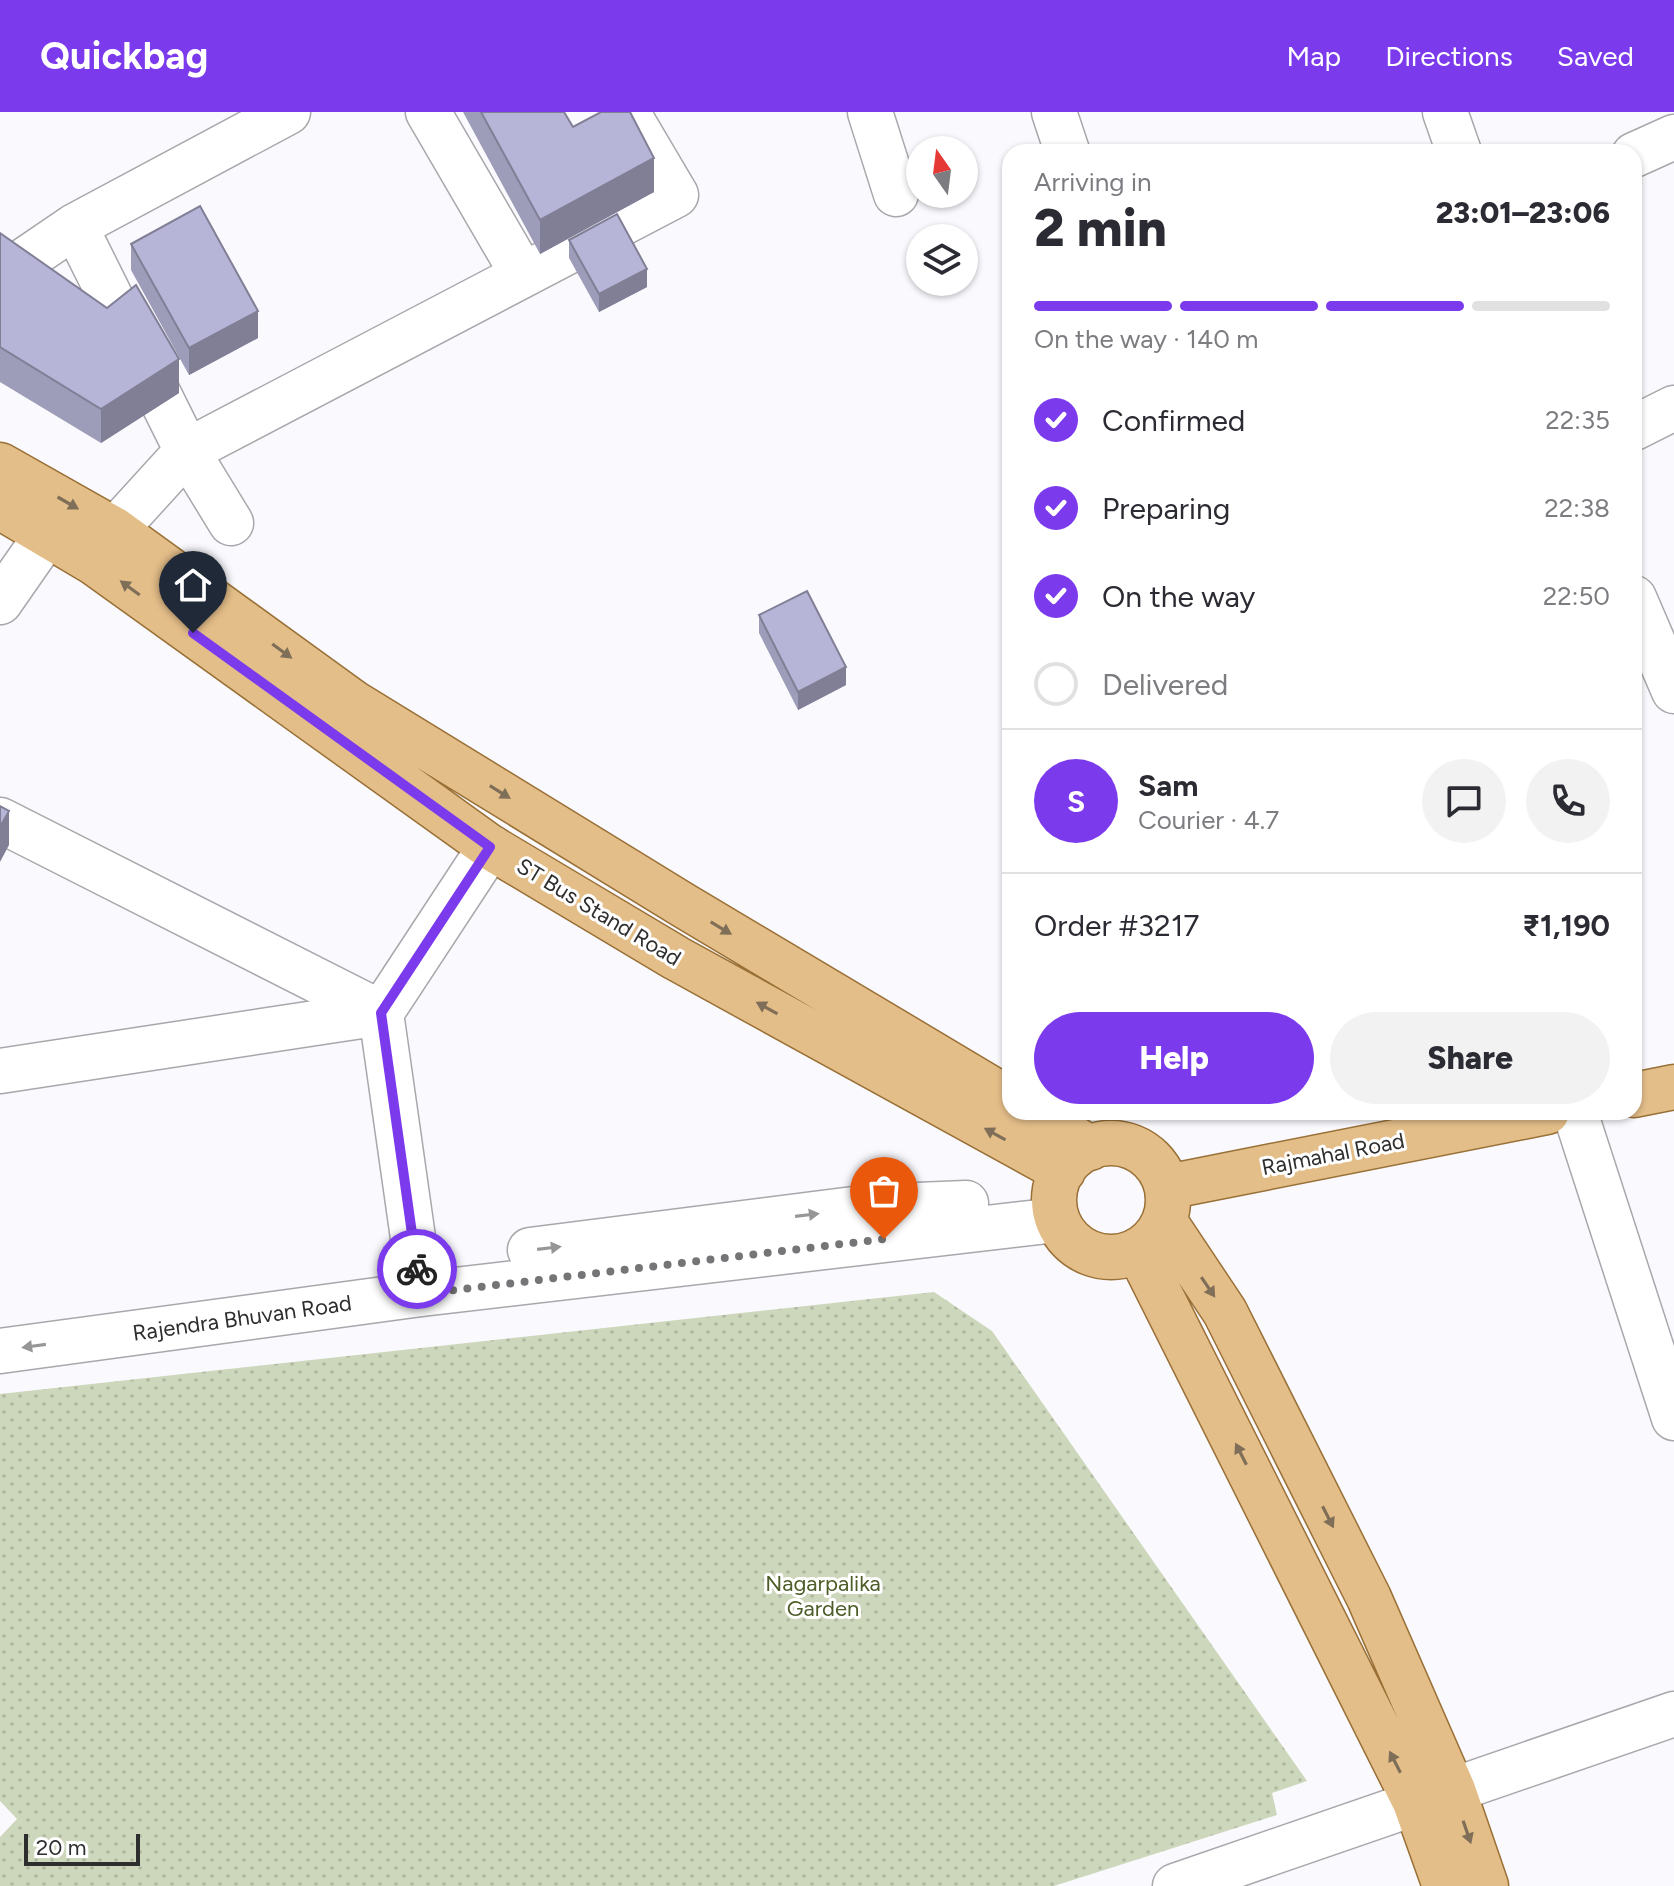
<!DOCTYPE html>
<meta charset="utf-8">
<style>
body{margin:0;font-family:Figtree,sans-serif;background:#f2f2f3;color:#2b2b33;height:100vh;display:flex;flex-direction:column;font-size:30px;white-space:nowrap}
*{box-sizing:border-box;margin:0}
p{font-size:26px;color:#7c7c81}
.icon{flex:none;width:44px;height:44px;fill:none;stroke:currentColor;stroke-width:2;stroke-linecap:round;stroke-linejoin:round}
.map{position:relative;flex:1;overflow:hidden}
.panel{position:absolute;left:1002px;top:32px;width:640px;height:976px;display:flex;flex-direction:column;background:#fff;border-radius:24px;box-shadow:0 2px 6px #0004}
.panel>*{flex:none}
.needle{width:52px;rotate:346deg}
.fabs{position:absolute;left:906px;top:24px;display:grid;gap:16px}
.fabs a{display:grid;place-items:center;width:72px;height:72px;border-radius:50%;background:#fff;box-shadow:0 2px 6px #0004;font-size:40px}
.scale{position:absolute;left:24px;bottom:20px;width:116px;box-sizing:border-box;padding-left:8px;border:4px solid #2e2e2f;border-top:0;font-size:22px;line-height:28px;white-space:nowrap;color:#2e2e2f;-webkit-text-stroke:6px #fff;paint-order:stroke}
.pin{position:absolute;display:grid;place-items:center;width:68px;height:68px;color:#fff;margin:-82px -34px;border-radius:50% 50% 50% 0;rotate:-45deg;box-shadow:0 0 8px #0007}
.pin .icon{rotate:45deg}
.courier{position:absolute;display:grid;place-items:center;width:80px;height:80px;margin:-40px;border:6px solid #7c3aed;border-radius:50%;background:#fff;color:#222;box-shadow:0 2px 10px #0007}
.headline em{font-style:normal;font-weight:800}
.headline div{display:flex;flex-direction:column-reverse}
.headline{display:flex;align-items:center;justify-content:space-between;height:136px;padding:0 32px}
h1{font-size:52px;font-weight:800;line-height:60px}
.bar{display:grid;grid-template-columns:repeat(4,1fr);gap:12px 8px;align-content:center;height:96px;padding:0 32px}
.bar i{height:10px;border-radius:6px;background:#e1e1e2}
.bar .on{background:#7c3aed}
.bar p{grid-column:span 4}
.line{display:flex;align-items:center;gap:20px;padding:0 32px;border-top:2px solid #e1e1e2}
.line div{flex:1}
.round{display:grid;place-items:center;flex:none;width:84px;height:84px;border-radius:42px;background:#f2f2f3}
ol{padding:0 32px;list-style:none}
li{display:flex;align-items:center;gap:24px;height:88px}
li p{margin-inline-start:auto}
li .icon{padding:8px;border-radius:50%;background:#7c3aed;color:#fff;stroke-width:4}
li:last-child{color:#7c7c81}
li i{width:44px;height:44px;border:4px solid #e1e1e2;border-radius:50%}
.action{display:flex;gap:16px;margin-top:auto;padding:16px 32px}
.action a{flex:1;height:92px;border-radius:48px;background:#7c3aed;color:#fff;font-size:32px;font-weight:800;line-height:92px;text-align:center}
.action a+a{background:#f2f2f3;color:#2b2b33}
header{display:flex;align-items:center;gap:48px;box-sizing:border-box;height:112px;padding:0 40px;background:#7c3aed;color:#fff}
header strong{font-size:38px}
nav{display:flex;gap:44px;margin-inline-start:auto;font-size:28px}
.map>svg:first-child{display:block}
.park{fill:url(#park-dots)}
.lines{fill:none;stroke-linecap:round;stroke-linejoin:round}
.minor-casing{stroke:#a8a8ac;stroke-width:47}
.major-casing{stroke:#997036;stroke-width:47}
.minor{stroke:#fff;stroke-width:44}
.major{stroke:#e4be89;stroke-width:44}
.wall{fill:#9d9cb9}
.shaded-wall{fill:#807f96}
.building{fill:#b7b5d7;stroke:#807f96;stroke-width:2}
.oneway{fill:#806f58}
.oneway2{fill:#969697}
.done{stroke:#757577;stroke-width:8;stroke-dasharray:0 14.4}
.route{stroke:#7c3aed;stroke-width:10}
.labels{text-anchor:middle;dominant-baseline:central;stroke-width:6;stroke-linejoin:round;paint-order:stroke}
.street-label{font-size:22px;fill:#2e2e2f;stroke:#fff}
.park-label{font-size:22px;fill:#4d5d28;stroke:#fff}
</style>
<header>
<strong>Quickbag</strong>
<nav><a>Map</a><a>Directions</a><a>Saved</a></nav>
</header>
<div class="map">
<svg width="1674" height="1774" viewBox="0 0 1674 1774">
<defs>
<pattern id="park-dots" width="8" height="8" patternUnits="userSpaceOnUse" patternTransform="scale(2)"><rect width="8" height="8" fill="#cdd7bb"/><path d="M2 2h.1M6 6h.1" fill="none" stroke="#b0b9a1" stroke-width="1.8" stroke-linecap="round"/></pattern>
</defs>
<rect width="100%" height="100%" fill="#faf9fd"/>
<path class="park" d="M934,1180L992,1219L1307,1669L1272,1681L1277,1703L1054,1774H0V1725L17,1707L0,1689V1282Z"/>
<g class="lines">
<g class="minor-casing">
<path id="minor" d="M428,0L523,163
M870,0L896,82
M1054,0L1067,39
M1445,0L1459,40
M1634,43L1674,25
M75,114L187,339L231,411
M0,165L75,114L288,0
M1634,316L1674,296
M95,448L115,418L187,339L676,83L627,0
M1634,486L1674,579
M0,490L48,421
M0,708L381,901
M0,959L381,901
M1575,1000L1674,1306
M530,1138L869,1095L966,1091
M421,1182L381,901L490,735
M0,1239L421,1182L1056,1108
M1175,1774L1674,1602"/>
</g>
<g class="major-casing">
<path id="major" d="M0,353L115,418L354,591L683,793L1010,988
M0,395L93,450L490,735L676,846L1063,1059
M1634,983L1674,975
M1030,1000L1090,1036
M1054 1088a57 57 0 1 1 114 0a57 57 0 1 1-114 0Z
M1167,1075L1547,1000
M1165,1110L1225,1200L1369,1486L1453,1678L1486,1774
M1138,1138L1415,1690L1445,1774"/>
</g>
<use href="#minor" class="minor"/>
<use href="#major" class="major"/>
</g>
<path class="wall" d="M463,0H564L573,15L654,80L540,142Z
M0,121L179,281L101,331L0,270Z
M569,128L647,175L599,200L569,146Z
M131,132L258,226L189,263L131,158Z
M759,503L846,573L798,598L759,521Z"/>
<path class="shaded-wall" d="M654,46V80L540,142V108Z
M647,157V175L599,200V182Z
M258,199V226L189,263V236Z
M179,247V281L101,331V297Z
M846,555V573L798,598V580Z
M9,699V733L0,750V715Z"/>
<path class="building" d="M481,0H564L573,15L601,0H630L654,46L540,108Z
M200,94L258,199L189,236L131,132Z
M617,102L647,157L599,182L569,128Z
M0,121L107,196L136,173L179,247L101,297L0,235Z
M807,479L846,555L798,580L759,503Z
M0,694L9,699L0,715Z"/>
<defs><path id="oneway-solid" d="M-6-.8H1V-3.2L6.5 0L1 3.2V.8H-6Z" transform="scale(2)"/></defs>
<g class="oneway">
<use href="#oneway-solid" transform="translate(68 391) rotate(30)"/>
<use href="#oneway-solid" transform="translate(130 476) rotate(-144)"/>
<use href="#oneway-solid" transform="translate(282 539) rotate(36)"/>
<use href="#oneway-solid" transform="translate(500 680) rotate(32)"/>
<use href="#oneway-solid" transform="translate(721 816) rotate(31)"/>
<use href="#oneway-solid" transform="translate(767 896) rotate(-151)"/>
<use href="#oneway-solid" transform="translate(995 1022) rotate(-151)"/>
<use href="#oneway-solid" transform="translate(1208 1175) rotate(56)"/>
<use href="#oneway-solid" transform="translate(1241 1342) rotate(-117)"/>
<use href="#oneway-solid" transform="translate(1328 1405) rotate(63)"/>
<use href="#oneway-solid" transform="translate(1395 1650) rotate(-117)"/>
<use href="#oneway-solid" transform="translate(1467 1720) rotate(71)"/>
</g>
<g class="oneway2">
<use href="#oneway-solid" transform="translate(807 1103) rotate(-7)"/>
<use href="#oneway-solid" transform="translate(549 1136) rotate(-7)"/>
<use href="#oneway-solid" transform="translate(34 1234) rotate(172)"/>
</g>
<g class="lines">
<path class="done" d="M417,1157L421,1182L884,1127"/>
<path class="route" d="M193,521L490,735L381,901L417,1157"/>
</g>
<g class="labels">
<g class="street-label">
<text transform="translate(599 800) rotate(31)">ST Bus Stand Road</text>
<text transform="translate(1333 1042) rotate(-11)">Rajmahal Road</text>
<text transform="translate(242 1206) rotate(-8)">Rajendra Bhuvan Road</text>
</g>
<g class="park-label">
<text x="823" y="1471">Nagarpalika<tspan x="823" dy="25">Garden</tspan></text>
</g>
</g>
</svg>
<div class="fabs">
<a><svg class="needle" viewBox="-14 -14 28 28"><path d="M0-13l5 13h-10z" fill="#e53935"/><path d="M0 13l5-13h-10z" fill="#7c7c81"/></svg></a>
<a><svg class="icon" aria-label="layers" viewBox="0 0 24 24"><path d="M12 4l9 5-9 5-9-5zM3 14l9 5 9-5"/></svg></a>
</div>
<div class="scale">20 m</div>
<div class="pin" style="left:884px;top:1127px;background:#ea580c"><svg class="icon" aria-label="bag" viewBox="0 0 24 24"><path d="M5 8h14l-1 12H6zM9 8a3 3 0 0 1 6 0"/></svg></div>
<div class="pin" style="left:193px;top:521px;background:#1f2937"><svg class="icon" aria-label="home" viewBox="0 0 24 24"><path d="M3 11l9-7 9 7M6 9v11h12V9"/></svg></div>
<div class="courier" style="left:417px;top:1157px"><svg class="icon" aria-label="bike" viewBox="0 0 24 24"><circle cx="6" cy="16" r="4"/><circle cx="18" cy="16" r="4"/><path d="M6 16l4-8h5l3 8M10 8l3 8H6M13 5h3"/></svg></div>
<section class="panel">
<div class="headline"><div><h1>2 min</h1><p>Arriving in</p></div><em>23:01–23:06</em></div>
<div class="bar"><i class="on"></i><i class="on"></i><i class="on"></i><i></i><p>On the way · 140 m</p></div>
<ol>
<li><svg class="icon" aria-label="check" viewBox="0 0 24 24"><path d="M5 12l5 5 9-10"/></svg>Confirmed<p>22:35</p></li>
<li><svg class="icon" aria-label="check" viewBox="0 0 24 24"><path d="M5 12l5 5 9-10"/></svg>Preparing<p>22:38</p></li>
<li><svg class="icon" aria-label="check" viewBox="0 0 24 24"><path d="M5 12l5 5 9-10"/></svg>On the way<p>22:50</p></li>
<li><i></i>Delivered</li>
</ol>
<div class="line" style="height:144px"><b class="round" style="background:#7c3aed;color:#fff">S</b><div><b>Sam</b><p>Courier · 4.7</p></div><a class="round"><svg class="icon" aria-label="chat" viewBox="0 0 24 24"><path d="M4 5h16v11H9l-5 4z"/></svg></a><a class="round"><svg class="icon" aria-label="phone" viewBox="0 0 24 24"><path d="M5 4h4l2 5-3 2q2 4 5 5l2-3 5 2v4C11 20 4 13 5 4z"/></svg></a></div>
<div class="line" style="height:104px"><div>Order #3217</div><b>₹1,190</b></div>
<div class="action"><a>Help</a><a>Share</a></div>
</section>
</div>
